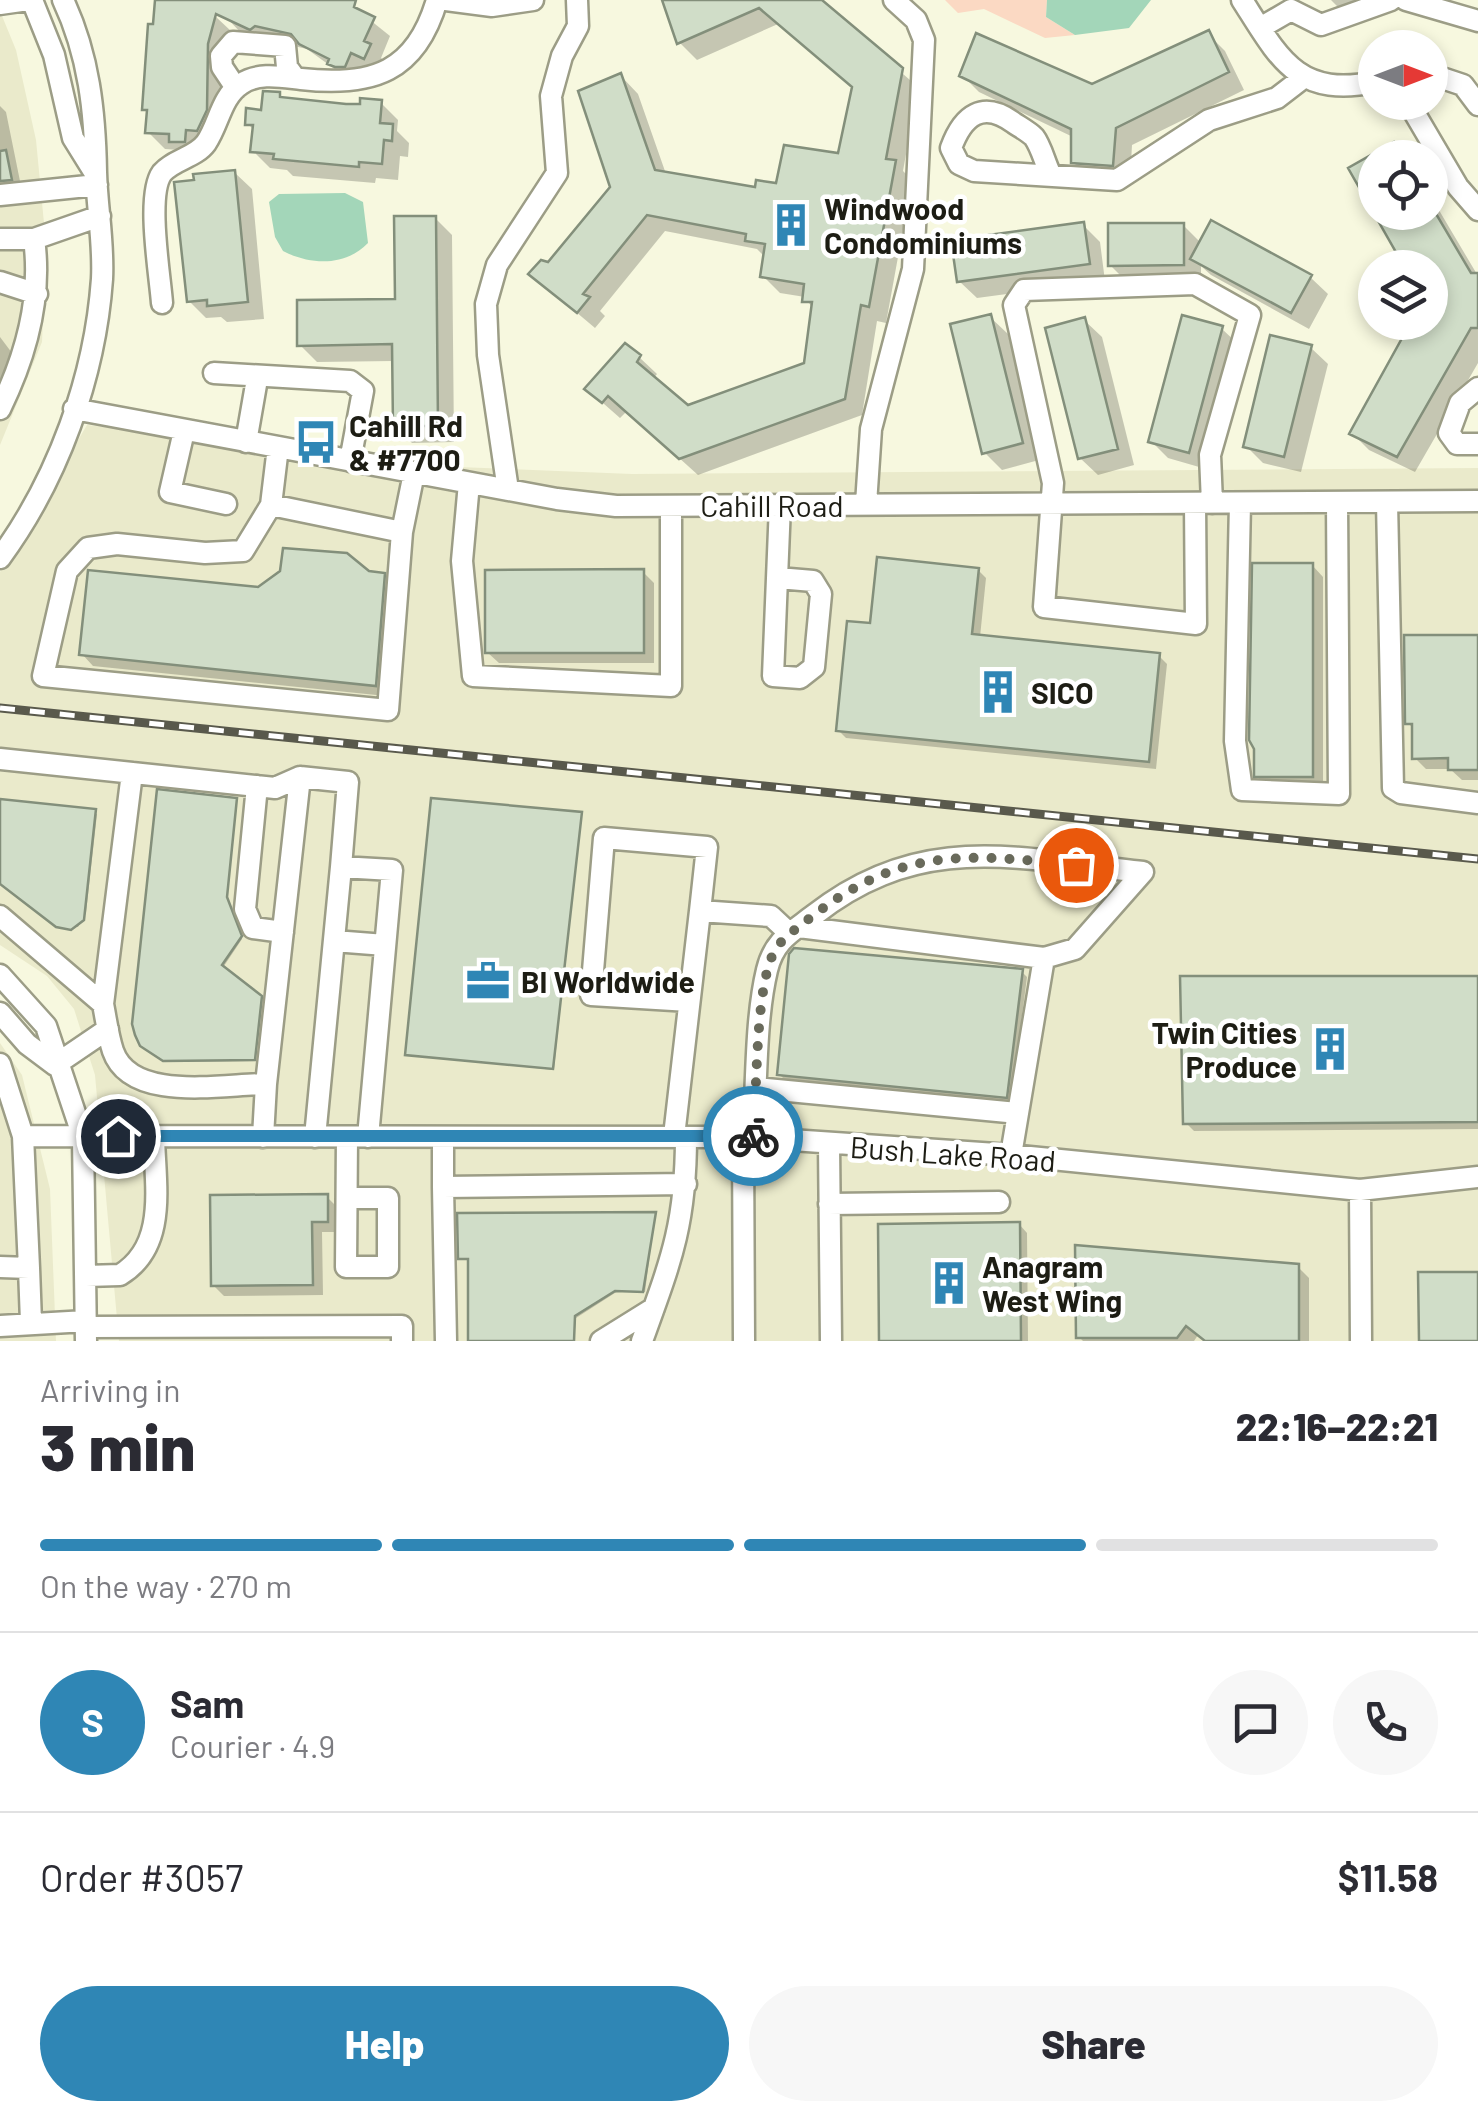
<!DOCTYPE html>
<meta charset="utf-8">
<style>
body{margin:0;font-family:Barlow,sans-serif;background:#f7f7f7;color:#2b2b33;height:100vh;display:flex;flex-direction:column;font-size:38px;white-space:nowrap}
*{box-sizing:border-box;margin:0}
p{font-size:32px;color:#7c7c81}
.icon{flex:none;width:55px;height:55px;fill:none;stroke:currentColor;stroke-width:2;stroke-linecap:round;stroke-linejoin:round}
.map{position:relative;height:1341px;overflow:hidden}
.panel{display:flex;flex-direction:column;background:#fff;flex:1}
.panel>*{flex:none}
.needle{width:65px;rotate:90deg}
.buttons{position:absolute;left:1358px;top:30px;display:grid;gap:20px}
.buttons a{display:grid;place-items:center;width:90px;height:90px;border-radius:50%;background:#fff;box-shadow:0 5px 15px #0003;font-size:50px}
.pin{position:absolute;display:grid;place-items:center;width:85px;height:85px;color:#fff;margin:-42px;border:5px solid #fff;border-radius:50%;box-shadow:0 2px 10px #0007}
.courier{position:absolute;display:grid;place-items:center;width:100px;height:100px;margin:-50px;border:8px solid #2f86b5;border-radius:50%;background:#fff;color:#222;box-shadow:0 2px 12px #0007}
.head em{font-style:normal;font-weight:800}
.head div{display:flex;flex-direction:column-reverse}
.head{display:flex;align-items:center;justify-content:space-between;height:170px;padding:0 40px}
h1{font-size:65px;font-weight:800;line-height:75px}
.bar{display:grid;grid-template-columns:repeat(4,1fr);gap:15px 10px;align-content:center;height:120px;padding:0 40px}
.bar i{height:12px;border-radius:8px;background:#e1e1e2}
.bar .current{background:#2f86b5}
.bar p{grid-column:span 4}
.line{display:flex;align-items:center;gap:25px;padding:0 40px;border-top:2px solid #e1e1e2}
.line div{flex:1}
.round{display:grid;place-items:center;flex:none;width:105px;height:105px;border-radius:52px;background:#f7f7f7}
.cta{display:flex;gap:20px;margin-top:auto;padding:20px 40px}
.cta a{flex:1;height:115px;border-radius:60px;background:#2f86b5;color:#fff;font-size:40px;font-weight:800;line-height:115px;text-align:center}
.cta a+a{background:#f7f7f7;color:#2b2b33}
.map>svg:first-child{display:block}
.built{fill:#eaeacb}
.green{fill:#fbd9c3}
.water{fill:#a3d6b9}
.shadow{fill:#0003}
.building{fill:#d0ddc8;stroke:#838f7b;stroke-width:2.5}
.lines{fill:none;stroke-linecap:round;stroke-linejoin:round}
.minor-casing{stroke:#9c9d86;stroke-width:25}
.minor{stroke:#fff;stroke-width:20}
.rail-casing{stroke:#59594c;stroke-width:9}
.rail{stroke:#fff;stroke-width:5;stroke-dasharray:15;stroke-linecap:butt}
.done{stroke:#696a5b;stroke-width:10;stroke-dasharray:0 18}
.route{stroke:#2f86b5;stroke-width:12}
.labels{text-anchor:middle;dominant-baseline:central;stroke-width:9;stroke-linejoin:round;paint-order:stroke}
.poi-label{font-size:30px;font-weight:bold;fill:#1d1d14;stroke:#fff;text-anchor:start}
.street-label{font-size:30px;fill:#1d1d14;stroke:#fff}
</style>
<div class="map">
<svg width="1478" height="1341" viewBox="0 0 1478 1341">
<rect width="100%" height="100%" fill="#f7f8df"/>
<path class="built" d="M0,11L16,50L36,140L46,244L42,342L0,445Z
M87,425L458,467L632,474L1478,468V1341H119L95,1075L74,1009L47,976L0,945V572Z
M0,1043L22,1075L50,1189L56,1341H0Z"/>
<path class="green" d="M945,0H1047L1046,17L1075,35L1045,38L984,9L958,13Z"/>
<path class="water" d="M1047,0H1151L1129,28L1075,35L1046,17Z
M345,193L363,202L368,243C345,267 310,265 283,251L275,237L269,202L279,194Z"/>
<path class="shadow" d="M184,0H198L232,32L224,62L223,128L180,150L165,149L148,132L149,113L144,109L155,27Z
M232,0H345L390,36L381,58L387,63L354,83L307,49L242,34L225,16Z
M664,0H818L918,87L903,171L912,180L886,323L877,321L862,415L698,475L627,411L620,418L587,389L639,357L657,374L653,379L688,408L806,365L813,309L805,297L780,293L763,276L766,258L757,249L665,231L600,311L605,316L595,328L531,274L548,266L613,187L621,76L638,94L666,174L756,189L778,186L840,155L854,89L778,24L697,60L680,43Z
M1331,0H1354L1341,10Z
M1208,34L1225,51L1244,90L1132,145L1130,182L1091,180L1073,162V137L979,92L962,75L1092,87Z
M279,94L285,100L346,106L381,103L398,120L397,131L409,143L408,157L400,156L398,180L376,178L375,183L293,176L287,170L270,168L253,151L255,131L248,124Z
M0,106L6,112L22,191L0,195Z
M234,172L252,189L264,319L227,322L221,317L206,318L189,301Z
M1430,195L1478,276V363L1415,472L1369,450L1352,433L1430,322Z
M435,218L452,235L454,442L412,443L395,425L394,361L317,362L300,345L397,301Z
M1083,225L1100,242L1105,281L977,298L959,281Z
M1183,225L1202,244L1310,277L1328,294L1309,329L1211,275L1201,266V282H1127L1110,265Z
M990,317L1008,334L1039,460L1002,470L984,452Z
M1084,320L1102,337L1134,465L1098,475L1080,458Z
M1221,328L1239,345L1206,469L1168,458L1151,441Z
M0,337L15,357L13,370L0,383Z
M1310,347L1328,364L1301,472L1263,463L1246,446Z
M1312,565L1323,577V787H1268L1256,776Z
M978,570L986,578L980,637L1159,656L1167,664L1156,769L846,738L838,730Z
M643,572L654,583V663H499L487,652Z
M368,573L384,575L395,586L386,696L93,666L82,654L259,590Z
M1478,638V780H1462L1450,769H1426L1415,758V730L1408,723Z
M236,800L227,900L242,939L222,969L263,1000L256,1061L167,1062L145,1047Z
M0,802L97,814L86,913L78,927L60,928L0,884Z
M580,815L554,1070L409,1055L407,1054Z
M1022,972L1027,977L1011,1101L784,1079L779,1074Z
M1478,979V1129L1194,1131L1186,1123Z
M327,1197L338,1208V1232H322L323,1295L224,1296L213,1285Z
M655,1214L645,1292L618,1291L576,1318L574,1341H471L470,1260L461,1258Z
M1019,1224L1027,1233L1028,1341H881Z
M1298,1267L1309,1278V1341H1206L1198,1335L1194,1341H1083L1079,1337Z"/>
<path class="building" d="M155,0H356L354,7L375,17L364,41L371,44L364,59L351,53L345,67H335L327,64L329,59L299,44L291,34L255,26L250,30L216,14L208,44L207,110L197,131L186,130L185,142H169V134L145,133L147,110H142L148,24H153Z
M662,0H822L903,68L886,159L896,160L869,307L861,305L845,399L679,459L608,396L602,403L584,389L625,343L641,355L637,362L688,405L804,363L812,302H802L804,284L760,277L765,244L745,241L746,234L647,215L583,294L590,297L577,313L528,274L541,260L548,262L610,187L578,91L621,73L655,170L755,187L756,180L776,183L784,145L838,153L852,87L759,8L677,44Z
M1209,30L1229,72L1116,128L1113,166L1071,163V129L959,76L976,33L1092,84Z
M263,91L280,92V97L346,104H360V98L382,100L380,123L393,124L392,141L384,140L382,164L359,162V167L273,159L274,154L250,152L253,125H245L246,108L261,110Z
M1394,142L1403,158H1375V212H1435L1471,273H1478V328H1471L1397,457L1349,434L1411,322H1430V268H1405L1348,168Z
M6,150L12,180L0,181V151Z
M235,170L248,302L207,306V300L187,302L174,182L194,180L193,174Z
M394,216H436L438,426H393L392,344L297,346V300L395,299Z
M1211,220L1312,275L1291,313L1190,259Z
M1084,222L1090,264L957,282L951,240Z
M1108,223H1184V265L1108,266Z
M991,314L1023,443L982,454L950,324Z
M1182,315L1223,326L1189,453L1148,442Z
M1085,317L1118,449L1078,459L1045,328Z
M1270,335L1312,345L1284,457L1243,447Z
M283,548L347,553L369,571L385,573L376,686L79,655L88,570L258,587L280,571Z
M877,557L979,568L972,634L1160,653L1149,762L836,731L847,621L870,623Z
M1252,563H1313V777H1254V749L1249,740Z
M644,569V653H485V570Z
M1404,635H1478V770H1448V758L1412,759V724H1405Z
M157,789L237,798L227,897L242,936L222,965L262,996L255,1060L163,1061L140,1046L135,1035L132,1024Z
M431,798L582,812L553,1069L405,1055Z
M0,799L96,809L84,920L71,930L56,927L0,884Z
M794,948L1023,969L1007,1098L777,1075L789,954Z
M1180,976H1478V1122L1183,1124Z
M328,1194V1222H312L313,1285L211,1286L210,1195Z
M656,1212L643,1292L615,1291L575,1316L574,1341H468V1259H458L457,1213Z
M1020,1222L1021,1341H879L878,1224Z
M1075,1245L1299,1264V1341H1205L1186,1326L1177,1338H1076Z
M1418,1272H1478V1341H1419Z"/>
<g class="lines">
<g class="minor-casing">
<path id="minor" d="M32,0L54,55L73,138L96,175
M446,0L492,6L533,0
M1242,0C1279,58 1297,98 1375,82
M1406,0L1478,21
M0,4L28,0
M1260,28L1291,10L1321,25L1391,0
M1430,74L1463,85L1478,105
M236,88L222,67L221,56L233,42L285,46L287,67L295,78
M1408,102L1458,187L1478,210
M1050,173C1045,163 1041,146 1034,137C1029,132 1020,127 1014,123C983,100 963,115 951,148L959,164L974,171L1117,180L1209,120L1277,98L1303,78
M0,195L97,185
M0,239H34
M0,282L37,294
M162,303C160,275 146,195 162,173C174,159 195,158 206,143C219,124 221,97 241,84C258,72 282,77 301,79C373,87 416,72 437,0
M214,373L350,381L363,391L350,461
M1478,388L1460,403L1449,433L1457,444H1478
M0,409C26,356 42,297 34,239L100,216
M74,409L557,499L616,506L1478,501
M184,431L170,492L226,504
M246,442L257,379
M278,447L271,505L243,551L205,553L117,544L88,548L67,571L43,676L388,710L402,532L414,473
M469,483L462,561L473,676L671,686V506
M508,490L488,355L486,304L497,265L557,173L551,96L562,56L578,26L577,0
M1387,502L1393,788L1401,793L1478,803
M1195,503L1196,624L1044,607L1053,483L1014,305L1024,290L1195,284L1250,315L1210,455L1212,503
M1240,503L1235,741L1242,790L1339,794L1337,502
M866,504L871,429L913,269L924,40L916,20L894,0
M271,505L402,532
M0,558C58,479 95,377 102,279C104,243 97,208 96,172C95,112 89,55 63,0
M778,578L813,581L821,594L814,667L800,678L773,676L780,505
M0,759L275,788L300,777L348,782L341,867
M257,786L245,909L253,928L283,932
M0,916L103,1004L132,773
M799,927L1044,958
M334,941L385,945
M0,975L46,1026L83,1137L86,1341
M689,1001L591,995L604,838L707,847L700,911
M103,1004C106,1019 108,1036 113,1051C131,1103 223,1084 266,1084L263,1137
M0,1013L27,1044L55,1065
M0,1064L23,1136L29,1268
M55,1065L108,1029
M266,1084L300,777
M757,1088L1018,1113
M23,1136L747,1137L1011,1155L1360,1190L1478,1177
M674,1136L700,911L771,916L787,931
M315,1137L341,867L392,870L368,1137
M347,1137L346,1267H388V1198H347
M443,1137V1187
M743,1137L744,1341
M753,1137C757,1085 755,1020 767,970C774,940 792,932 814,915C922,830 1018,859 1143,872L1075,949L1044,958L1011,1155
M829,1144L831,1341
M1360,1190L1361,1341
M829,1204L999,1202
M0,1267L29,1268L31,1322
M86,1276L120,1275C168,1246 155,1185 154,1137
M0,1326L86,1321
M86,1327L402,1326V1341
M446,1341L443,1187L686,1184
M601,1341L654,1308
M642,1341C671,1261 686,1224 686,1137"/>
</g>
<use href="#minor" class="minor"/>
<g class="rail-casing">
<path id="rail" d="M0,708L1478,859"/>
</g>
<use href="#rail" class="rail"/>
</g>
<g class="lines">
<path class="done" d="M753,1136C757,1089 756,1010 768,968C775,941 790,934 810,918C901,846 968,854 1076,865"/>
<path class="route" d="M118,1136H753"/>
</g>
<defs>
<g id="building-bare" transform="scale(3.45)"><path d="M-4-6H4V6H1V3H-1V6H-4ZM-2.5-4.3h1.7v1.8h-1.7ZM.8-4.3h1.7v1.8H.8ZM-2.5-1h1.7V.8h-1.7ZM.8-1h1.7V.8H.8Z" fill="#2f86b5" stroke="#fff" stroke-width="2.5" paint-order="stroke"/></g>
<g id="bus-bare" transform="scale(3.45)"><path d="M-5-6H5V4H4V6H2V4H-2V6H-4V4H-5ZM-3.5-4V0h7V-4ZM-3.5 1.2v1.5H-2V1.2ZM2 1.2v1.5H3.5V1.2Z" fill="#2f86b5" stroke="#fff" stroke-width="2.5" paint-order="stroke"/></g>
<g id="office-bare" transform="scale(3.45)"><path d="M-6-3h4V-5.5h4V-3h4V5H-6ZM-1-4.5V-3h2v-1.5ZM-6 0V1H6V0Z" fill="#2f86b5" stroke="#fff" stroke-width="2.5" paint-order="stroke"/></g>
</defs>
<g fill-rule="evenodd">
<use href="#building-bare" x="791" y="225"/>
<use href="#bus-bare" x="316" y="442"/>
<use href="#building-bare" x="998" y="692"/>
<use href="#office-bare" x="488" y="981"/>
<use href="#building-bare" x="1330" y="1049"/>
<use href="#building-bare" x="949" y="1283"/>
</g>
<g class="labels">
<g class="poi-label">
<text x="824" y="208">Windwood<tspan x="824" dy="34">Condominiums</tspan></text>
<text x="349" y="425">Cahill Rd<tspan x="349" dy="34">&amp; #7700</tspan></text>
<text x="1031" y="692">SICO</text>
<text x="521" y="981">BI Worldwide</text>
<text x="1297" y="1032" text-anchor="end">Twin Cities<tspan x="1297" dy="34">Produce</tspan></text>
<text x="982" y="1266">Anagram<tspan x="982" dy="34">West Wing</tspan></text>
</g>
<g class="street-label">
<text x="772" y="505">Cahill Road</text>
<text transform="translate(953 1153) rotate(4)">Bush Lake Road</text>
</g>
</g>
</svg>
<div class="buttons">
<a><svg class="needle" viewBox="-14 -14 28 28"><path d="M0-13l5 13h-10z" fill="#e53935"/><path d="M0 13l5-13h-10z" fill="#7c7c81"/></svg></a>
<a><svg class="icon" aria-label="locate" viewBox="0 0 24 24"><circle cx="12" cy="12" r="6"/><path d="M12 2v4M12 18v4M2 12h4M18 12h4"/></svg></a>
<a><svg class="icon" aria-label="layers" viewBox="0 0 24 24"><path d="M12 4l9 5-9 5-9-5zM3 14l9 5 9-5"/></svg></a>
</div>
<div class="pin" style="left:1076px;top:865px;background:#ea580c"><svg class="icon" aria-label="bag" viewBox="0 0 24 24"><path d="M5 8h14l-1 12H6zM9 8a3 3 0 0 1 6 0"/></svg></div>
<div class="pin" style="left:118px;top:1136px;background:#1f2937"><svg class="icon" aria-label="home" viewBox="0 0 24 24"><path d="M3 11l9-7 9 7M6 9v11h12V9"/></svg></div>
<div class="courier" style="left:753px;top:1136px"><svg class="icon" aria-label="bike" viewBox="0 0 24 24"><circle cx="6" cy="16" r="4"/><circle cx="18" cy="16" r="4"/><path d="M6 16l4-8h5l3 8M10 8l3 8H6M13 5h3"/></svg></div>
</div>
<section class="panel">
<div class="head"><div><h1>3 min</h1><p>Arriving in</p></div><em>22:16–22:21</em></div>
<div class="bar"><i class="current"></i><i class="current"></i><i class="current"></i><i></i><p>On the way · 270 m</p></div>
<div class="line" style="height:180px"><b class="round" style="background:#2f86b5;color:#fff">S</b><div><b>Sam</b><p>Courier · 4.9</p></div><a class="round"><svg class="icon" aria-label="chat" viewBox="0 0 24 24"><path d="M4 5h16v11H9l-5 4z"/></svg></a><a class="round"><svg class="icon" aria-label="phone" viewBox="0 0 24 24"><path d="M5 4h4l2 5-3 2q2 4 5 5l2-3 5 2v4C11 20 4 13 5 4z"/></svg></a></div>
<div class="line" style="height:130px"><div>Order #3057</div><b>$11.58</b></div>
<div class="cta"><a>Help</a><a>Share</a></div>
</section>
